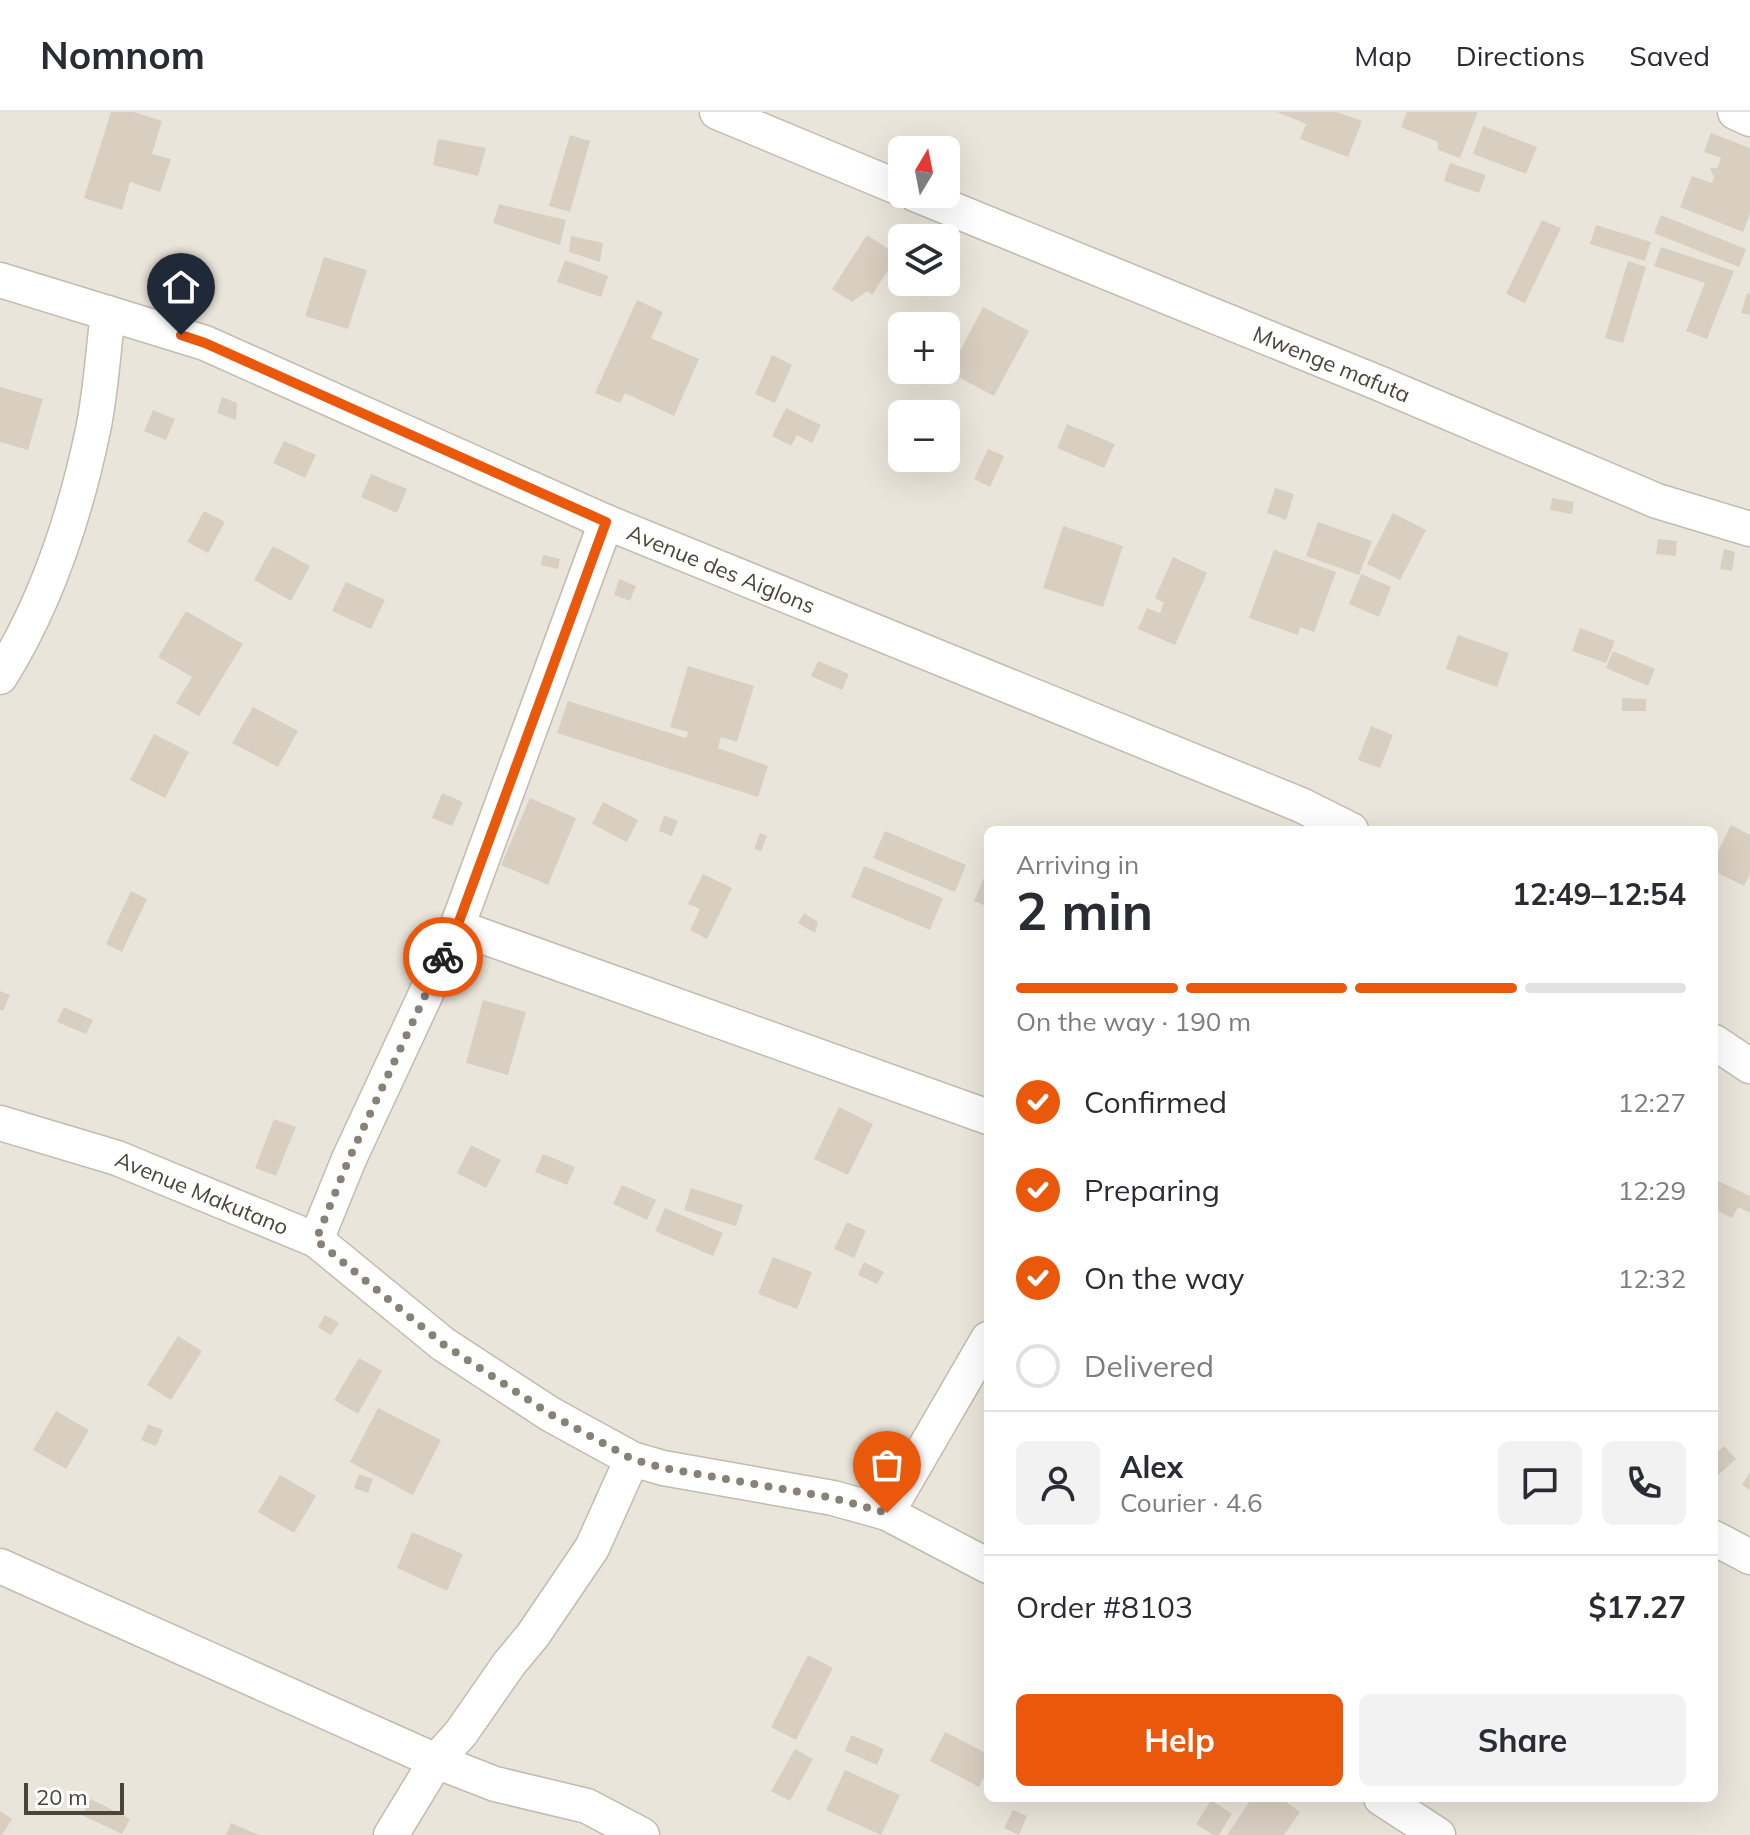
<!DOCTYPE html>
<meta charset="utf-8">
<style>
body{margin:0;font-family:Mulish,sans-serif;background:#f2f2f3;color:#2b2b33;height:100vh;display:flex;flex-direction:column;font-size:30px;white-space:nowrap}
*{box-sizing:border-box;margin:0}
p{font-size:26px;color:#7c7c81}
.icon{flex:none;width:44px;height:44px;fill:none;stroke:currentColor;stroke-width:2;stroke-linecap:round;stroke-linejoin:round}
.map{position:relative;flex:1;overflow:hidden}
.details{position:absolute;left:984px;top:714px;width:734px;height:976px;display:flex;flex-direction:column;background:#fff;border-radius:12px;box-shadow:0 8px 32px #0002}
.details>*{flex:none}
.needle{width:52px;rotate:10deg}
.buttons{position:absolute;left:888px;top:24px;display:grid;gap:16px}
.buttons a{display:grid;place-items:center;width:72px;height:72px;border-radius:12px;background:#fff;box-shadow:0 8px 32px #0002;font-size:40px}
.scale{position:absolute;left:24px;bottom:20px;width:100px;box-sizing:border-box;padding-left:8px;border:4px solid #4b4439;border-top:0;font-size:22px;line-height:28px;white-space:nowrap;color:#4b4439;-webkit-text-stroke:6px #fff;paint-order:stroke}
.pin{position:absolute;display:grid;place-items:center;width:68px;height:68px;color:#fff;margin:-82px -34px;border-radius:50% 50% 50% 0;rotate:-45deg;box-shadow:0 0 8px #0007}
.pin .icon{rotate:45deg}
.courier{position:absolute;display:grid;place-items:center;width:80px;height:80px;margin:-40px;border:6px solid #ea580c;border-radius:50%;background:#fff;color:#222;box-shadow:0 2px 10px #0007}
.head em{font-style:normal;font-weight:700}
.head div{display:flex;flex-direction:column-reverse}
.head{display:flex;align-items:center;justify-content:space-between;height:136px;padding:0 32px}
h1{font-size:52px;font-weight:700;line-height:60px}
.bar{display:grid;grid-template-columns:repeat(4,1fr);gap:12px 8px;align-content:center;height:96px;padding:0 32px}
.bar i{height:10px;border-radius:6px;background:#e1e1e2}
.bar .active{background:#ea580c}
.bar p{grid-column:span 4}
.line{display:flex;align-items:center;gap:20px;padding:0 32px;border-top:2px solid #e1e1e2}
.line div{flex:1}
.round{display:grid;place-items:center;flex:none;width:84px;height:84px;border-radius:12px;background:#f2f2f3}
ol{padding:0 32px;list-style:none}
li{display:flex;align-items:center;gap:24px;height:88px}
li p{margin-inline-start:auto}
li .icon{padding:8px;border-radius:50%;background:#ea580c;color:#fff;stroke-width:4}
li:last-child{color:#7c7c81}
li i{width:44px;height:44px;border:4px solid #e1e1e2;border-radius:50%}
.button{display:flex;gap:16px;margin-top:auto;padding:16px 32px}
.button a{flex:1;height:92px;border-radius:12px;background:#ea580c;color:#fff;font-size:32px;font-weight:700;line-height:92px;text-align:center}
.button a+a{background:#f2f2f3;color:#2b2b33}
header{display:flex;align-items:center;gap:48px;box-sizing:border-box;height:112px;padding:0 40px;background:#fff;border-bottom:2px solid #e1e1e2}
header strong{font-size:38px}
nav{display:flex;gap:44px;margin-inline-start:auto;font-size:28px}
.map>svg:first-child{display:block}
.residential{fill:#eae5da;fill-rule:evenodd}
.building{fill:#d8cfc1}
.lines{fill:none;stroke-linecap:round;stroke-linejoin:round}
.minor-casing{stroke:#c2bbae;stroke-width:37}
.minor{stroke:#fff;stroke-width:34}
.done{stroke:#878178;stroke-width:8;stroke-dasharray:0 14.4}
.route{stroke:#ea580c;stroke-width:10}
.labels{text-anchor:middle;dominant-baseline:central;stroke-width:7;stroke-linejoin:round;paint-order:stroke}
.street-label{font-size:22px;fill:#4b4439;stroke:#fff}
</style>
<header>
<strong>Nomnom</strong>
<nav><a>Map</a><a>Directions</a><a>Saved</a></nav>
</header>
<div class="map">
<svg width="1750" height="1723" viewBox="0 0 1750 1723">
<rect width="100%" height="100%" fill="#f6f3ec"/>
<path class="residential" d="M0,0H1750V1723H0ZM902,38H946V82H902ZM902,126H946V170H902ZM902,214H946V258H902ZM902,302H946V346H902ZM988,718H1714V1686H988Z"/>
<path class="building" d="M111,0H134L162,9L152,42L171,47L160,80L130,70L122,98L84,86Z
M1277,0H1337L1362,9L1348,45L1300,27L1306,12Z
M1407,0H1478L1460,46L1438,38V30L1401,15Z
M1483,14L1537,35L1526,62L1473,42Z
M1711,21L1750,36V102L1743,120L1680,95L1692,64L1712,71L1714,65L1710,56H1717L1721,46L1704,40Z
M570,23L590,29L570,100L549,94Z
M438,27L486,36L478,64L433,53Z
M1450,51L1486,63L1479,81L1444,69Z
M499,92L566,108L560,133L493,111Z
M1661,103L1746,137L1739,155L1654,121Z
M1542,108L1561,116L1525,191L1506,182Z
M1596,113L1651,130L1645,149L1590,132Z
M867,123L898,143L872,183L867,179L852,190L832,177Z
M571,124L603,131L600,150L569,140Z
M1661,135L1734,159L1707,227L1686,219L1705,171L1654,154Z
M324,145L367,158L348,217L305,204Z
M565,148L608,164L601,185L557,170Z
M1628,149L1646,155L1623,231L1605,226Z
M1747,181L1750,182V203L1741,201Z
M637,188L663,200L651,226L699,247L674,304L625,281L620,291L595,281Z
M983,195L1029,219L994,284L949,260Z
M772,243L792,253L775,291L755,282Z
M0,275L43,287L28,338L0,330Z
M222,285L237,291L236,308L217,301Z
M786,296L821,313L812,331L797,323L791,334L772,324Z
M153,298L175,307L166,328L144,319Z
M1067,312L1115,332L1104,356L1057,336Z
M284,329L316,343L305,366L273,351Z
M988,337L1004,344L990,375L974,367Z
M371,362L407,377L397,401L361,385Z
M1275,376L1294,382L1286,408L1267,401Z
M1552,386L1574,390L1572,402L1550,398Z
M204,399L225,410L208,441L187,430Z
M1393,401L1426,418L1400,468L1367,452Z
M1318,410L1372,429L1359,463L1306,444Z
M1063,414L1123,434L1103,495L1043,476Z
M1658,427L1677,429L1676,444L1656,442Z
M273,434L310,454L291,489L254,468Z
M1724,437L1735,440L1732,459L1720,457Z
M1274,438L1336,460L1314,520L1300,515L1298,523L1249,506Z
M543,443L560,447L558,457L541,453Z
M1173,445L1207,461L1175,533L1138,517L1147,496L1160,501L1164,491L1155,486Z
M1361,462L1391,475L1379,505L1349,492Z
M619,467L636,474L630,489L614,483Z
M346,470L385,488L371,517L332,499Z
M186,499L243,532L199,604L176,591L192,565L158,545Z
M1580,516L1615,529L1606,551L1572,539Z
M1458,523L1509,541L1497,575L1446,557Z
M1613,539L1655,557L1648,574L1606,556Z
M818,549L849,562L842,578L811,564Z
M688,554L754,574L737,630L721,625L718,636L768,654L758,685L557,621L568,589L686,626L688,620L670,615Z
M1622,586L1646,587V599H1622Z
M253,595L298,619L278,655L232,631Z
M1371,614L1393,623L1380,656L1358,648Z
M154,622L189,640L165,686L130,668Z
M442,681L463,690L452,714L432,706Z
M530,686L576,706L548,773L501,753Z
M603,690L638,708L627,730L592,712Z
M664,703L678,709L672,724L659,719Z
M1731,713L1750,723V762L1744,774L1714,759V748Z
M885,719L966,753L955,780L873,746Z
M760,721L767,724L761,739L754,737Z
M864,754L943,786L930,818L851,785Z
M988,756V795L974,789Z
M703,762L732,776L707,827L690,818L700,797L688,792Z
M131,779L147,787L122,840L106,832Z
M804,801L818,810L815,821L798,811Z
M0,879L10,883L3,899L0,897Z
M483,888L526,900L508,963L466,951Z
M64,895L93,908L86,922L57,910Z
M839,995L873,1012L848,1063L814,1047Z
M274,1007L296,1015L276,1064L255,1056Z
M471,1033L501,1048L486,1076L457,1061Z
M543,1042L575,1055L567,1073L535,1060Z
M1718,1069L1750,1084V1101L1738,1095L1732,1106L1714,1097V1077Z
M622,1073L656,1088L647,1108L613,1092Z
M691,1076L743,1093L736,1114L684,1098Z
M665,1096L723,1121L713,1144L655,1119Z
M847,1110L866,1119L854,1146L834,1137Z
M773,1145L812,1160L797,1197L758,1182Z
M864,1150L884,1160L877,1172L858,1163Z
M325,1203L339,1211L331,1223L318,1215Z
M178,1224L202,1239L171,1288L147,1273Z
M359,1246L382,1259L358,1302L334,1288Z
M378,1296L441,1328L413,1383L350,1350Z
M56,1299L89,1318L66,1357L33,1338Z
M148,1312L163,1318L156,1334L141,1328Z
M1724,1334L1736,1347L1714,1367V1343Z
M1750,1360V1378L1742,1373Z
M359,1362L373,1367L368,1381L354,1376Z
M280,1363L316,1384L294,1421L258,1400Z
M412,1420L463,1442L447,1479L397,1456Z
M808,1543L833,1556L796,1628L771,1615Z
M945,1620L988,1642V1657L979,1675L930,1649Z
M851,1623L884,1637L877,1653L845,1639Z
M795,1637L813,1647L790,1689L771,1679Z
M845,1658L900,1683L881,1723L826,1698Z
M1252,1686H1280L1300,1700L1284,1723H1227Z
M91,1687L130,1707L122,1722L82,1703Z
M1211,1688L1232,1702L1219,1723H1213L1196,1712Z
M1013,1698L1027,1704L1019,1723L1004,1716Z
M0,1699L12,1707L2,1723H0Z
M231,1711L259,1723H226Z"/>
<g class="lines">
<g class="minor-casing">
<g id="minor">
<path d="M717,0L902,77"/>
<path d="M1735,0L1750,7"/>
<path id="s1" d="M915,82L1381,272L1657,389L1750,417"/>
<path id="s2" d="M0,168L205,231L606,410L1301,693L1351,718"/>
<path d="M0,565C47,490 75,404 93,318C101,280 103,240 108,201"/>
<path d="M457,815L988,1005"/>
<path d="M1714,930L1750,954"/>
<path id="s3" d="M0,1011L117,1046L316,1128L443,1232L550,1302L632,1347L663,1356L833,1386L887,1401L988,1454"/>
<path d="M316,1128L349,1047L457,815L606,410"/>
<path d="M887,1401L988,1227"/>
<path d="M1714,1426L1750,1445"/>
<path d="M0,1454L436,1649L495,1672L587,1694L642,1723"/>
<path d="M1381,1686L1438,1723"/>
<path d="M391,1723L436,1649L461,1621L509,1552L533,1523L592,1436L632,1347"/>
</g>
</g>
<use href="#minor" class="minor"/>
</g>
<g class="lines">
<path class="done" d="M443,845L349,1047L316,1128L443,1232L550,1302L632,1347L663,1356L833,1386L887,1401"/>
<path class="route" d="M181,223L205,231L606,410L457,815L443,845"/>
</g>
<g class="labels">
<g class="street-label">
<text stroke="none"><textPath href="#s1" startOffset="450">Mwenge mafuta</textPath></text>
<text stroke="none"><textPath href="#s2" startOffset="778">Avenue des Aiglons</textPath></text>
<text stroke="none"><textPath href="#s3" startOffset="214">Avenue Makutano</textPath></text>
</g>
</g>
</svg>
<div class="buttons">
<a><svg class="needle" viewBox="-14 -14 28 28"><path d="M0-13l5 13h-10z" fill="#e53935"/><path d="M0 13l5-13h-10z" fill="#7c7c81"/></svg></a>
<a><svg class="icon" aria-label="layers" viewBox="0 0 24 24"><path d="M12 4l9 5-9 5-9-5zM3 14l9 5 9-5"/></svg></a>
<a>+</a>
<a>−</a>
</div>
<div class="scale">20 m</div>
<div class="pin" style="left:887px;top:1401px;background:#ea580c"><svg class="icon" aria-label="bag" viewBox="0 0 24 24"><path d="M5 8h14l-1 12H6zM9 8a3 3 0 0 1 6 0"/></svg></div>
<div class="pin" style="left:181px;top:223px;background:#1f2937"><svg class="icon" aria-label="home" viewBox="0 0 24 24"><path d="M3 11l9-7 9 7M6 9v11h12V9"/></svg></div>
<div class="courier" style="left:443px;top:845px"><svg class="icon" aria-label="bike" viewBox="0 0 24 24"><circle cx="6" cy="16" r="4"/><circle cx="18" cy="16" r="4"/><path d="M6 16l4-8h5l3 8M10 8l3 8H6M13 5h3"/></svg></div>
<section class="details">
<div class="head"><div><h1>2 min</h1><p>Arriving in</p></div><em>12:49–12:54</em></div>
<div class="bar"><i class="active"></i><i class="active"></i><i class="active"></i><i></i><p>On the way · 190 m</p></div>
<ol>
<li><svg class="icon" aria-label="check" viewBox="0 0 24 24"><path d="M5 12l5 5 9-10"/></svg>Confirmed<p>12:27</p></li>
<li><svg class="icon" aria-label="check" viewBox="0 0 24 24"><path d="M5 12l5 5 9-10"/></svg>Preparing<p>12:29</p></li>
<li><svg class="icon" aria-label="check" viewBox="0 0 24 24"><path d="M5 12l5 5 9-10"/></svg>On the way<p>12:32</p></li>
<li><i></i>Delivered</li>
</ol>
<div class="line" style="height:144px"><a class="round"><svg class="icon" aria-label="person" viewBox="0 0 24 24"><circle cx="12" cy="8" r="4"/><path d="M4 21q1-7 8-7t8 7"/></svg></a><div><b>Alex</b><p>Courier · 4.6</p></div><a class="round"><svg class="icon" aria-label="chat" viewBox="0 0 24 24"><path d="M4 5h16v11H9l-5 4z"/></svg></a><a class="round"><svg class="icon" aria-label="phone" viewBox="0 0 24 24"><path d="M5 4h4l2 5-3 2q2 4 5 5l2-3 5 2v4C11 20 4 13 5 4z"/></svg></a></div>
<div class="line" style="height:104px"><div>Order #8103</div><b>$17.27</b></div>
<div class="button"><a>Help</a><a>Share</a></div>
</section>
</div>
